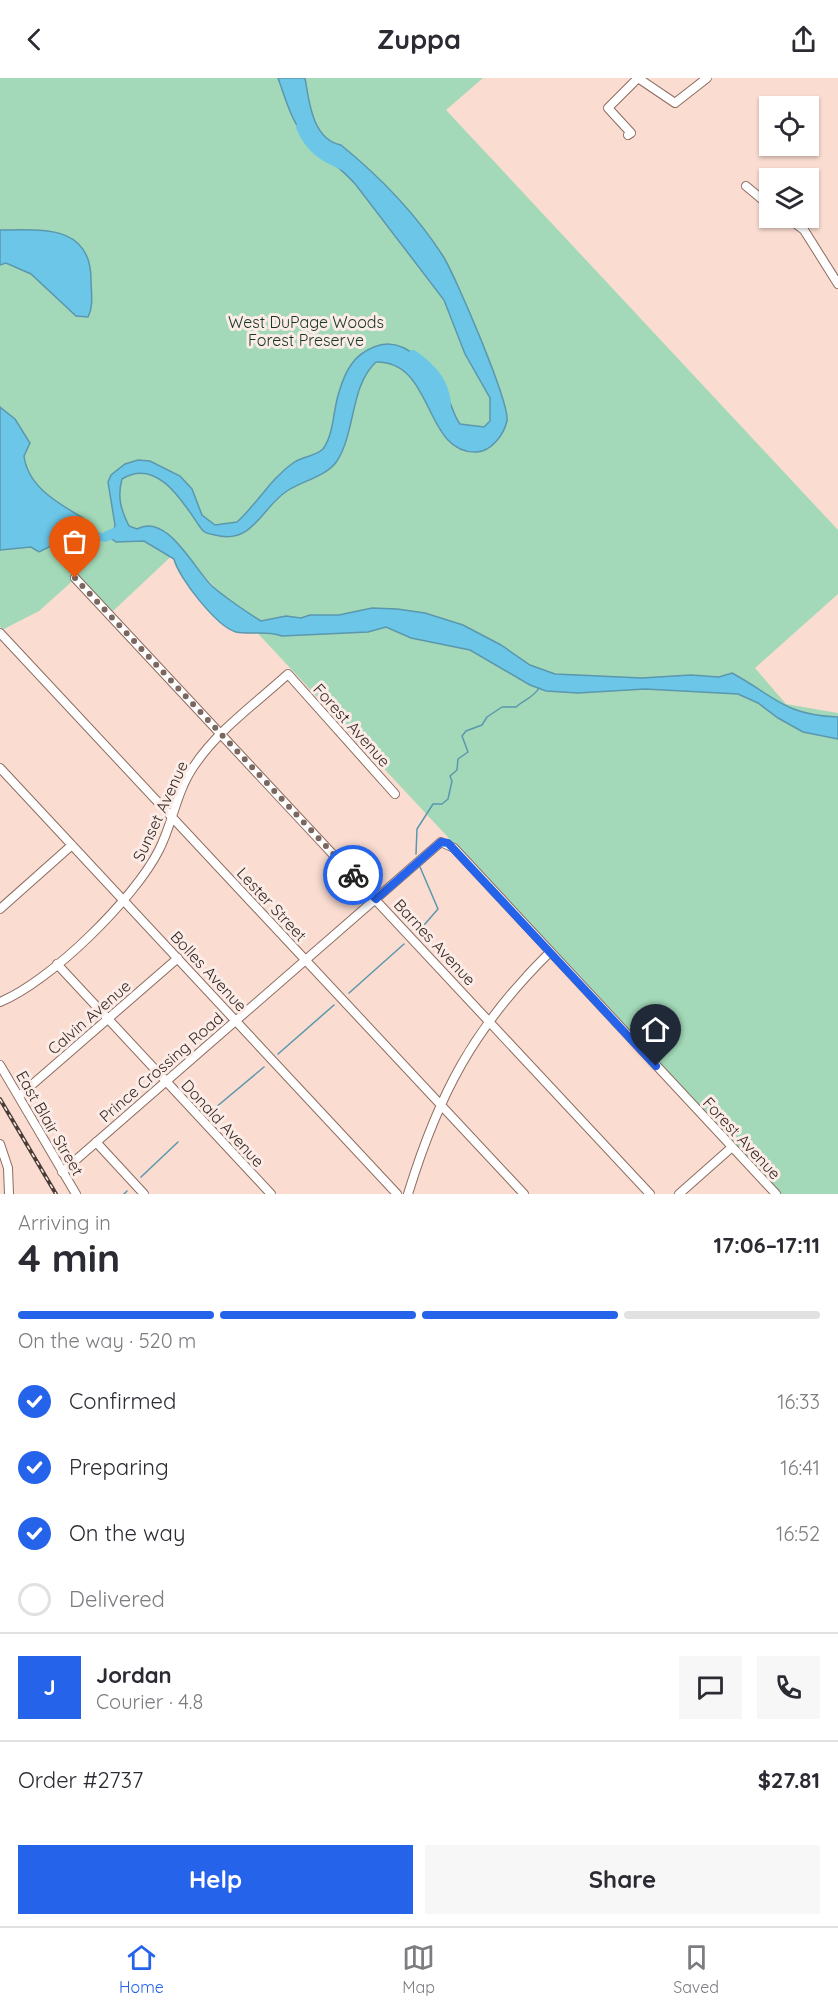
<!DOCTYPE html>
<meta charset="utf-8">
<style>
body{margin:0;font-family:Quicksand,sans-serif;background:#f7f7f7;color:#2b2b33;height:100vh;display:flex;flex-direction:column;font-size:22px;white-space:nowrap}
*{box-sizing:border-box;margin:0}
p{font-size:20px;color:#7c7c81}
.icon{flex:none;width:33px;height:33px;fill:none;stroke:currentColor;stroke-width:2;stroke-linecap:round;stroke-linejoin:round}
.map{position:relative;height:1116px;overflow:hidden}
.sheet{display:flex;flex-direction:column;background:#fff;flex:1}
.sheet>*{flex:none}
.controls{position:absolute;left:759px;top:18px;display:grid;gap:12px}
.controls a{display:grid;place-items:center;width:60px;height:60px;border-radius:0px;background:#fff;box-shadow:0 2px 4px #0004;font-size:30px}
.pin{position:absolute;display:grid;place-items:center;width:51px;height:51px;color:#fff;margin:-62px -26px;border-radius:50% 50% 50% 0;rotate:-45deg;box-shadow:0 0 6px #0007}
.pin .icon{rotate:45deg}
.courier{position:absolute;display:grid;place-items:center;width:60px;height:60px;margin:-30px;border:4px solid #2563eb;border-radius:50%;background:#fff;color:#222;box-shadow:0 2px 8px #0007}
.summary em{font-style:normal;font-weight:800}
.summary div{display:flex;flex-direction:column-reverse}
.summary{display:flex;align-items:center;justify-content:space-between;height:102px;padding:0 18px}
h1{font-size:39px;font-weight:800;line-height:45px}
.bar{display:grid;grid-template-columns:repeat(4,1fr);gap:9px 6px;align-content:center;height:72px;padding:0 18px}
.bar i{height:8px;border-radius:4px;background:#e1e1e2}
.bar .on{background:#2563eb}
.bar p{grid-column:span 4}
.line{display:flex;align-items:center;gap:15px;padding:0 18px;border-top:2px solid #e1e1e2}
.line div{flex:1}
.round{display:grid;place-items:center;flex:none;width:63px;height:63px;border-radius:0px;background:#f7f7f7}
ol{padding:0 18px;list-style:none}
li{display:flex;align-items:center;gap:18px;height:66px}
li p{margin-inline-start:auto}
li .icon{padding:6px;border-radius:50%;background:#2563eb;color:#fff;stroke-width:4}
li:last-child{color:#7c7c81}
li i{width:33px;height:33px;border:3px solid #e1e1e2;border-radius:50%}
.cta{display:flex;gap:12px;margin-top:auto;padding:12px 18px}
.cta a{flex:1;height:69px;border-radius:0px;background:#2563eb;color:#fff;font-size:24px;font-weight:800;line-height:69px;text-align:center}
.cta a+a{background:#f7f7f7;color:#2b2b33}
header{display:flex;justify-content:space-between;align-items:center;height:78px;padding:0 18px;background:#fff;font-size:27px;font-weight:800}
.tabs{display:flex;justify-content:space-around;align-items:center;height:84px;border-top:2px solid #e1e1e2;background:#fff;font-size:16px;color:#7c7c81}
.tabs a{display:grid;justify-items:center;gap:3px}
.tabs .on{color:#2563eb}
.map>svg:first-child{display:block}
.green{fill:#a3d9b9}
.water{fill:#6bc6e8;stroke:#5b97ad;stroke-width:1.5}
.lines{fill:none;stroke-linecap:round;stroke-linejoin:round}
.stream{stroke:#5b97ad;stroke-width:1.5}
.river{stroke:#6bc6e8;stroke-width:10}
.minor-casing{stroke:#8d6c60;stroke-width:10}
.minor{stroke:#fff;stroke-width:8}
.rail-casing{stroke:#4a3b35;stroke-width:4}
.rail{stroke:#fcece7;stroke-width:1.5;stroke-dasharray:4.5;stroke-linecap:butt}
.done{stroke:#7b6760;stroke-width:6;stroke-dasharray:0 10.8}
.route{stroke:#2563eb;stroke-width:8}
.labels{text-anchor:middle;dominant-baseline:central;stroke-width:6;stroke-linejoin:round;paint-order:stroke}
.park-label{font-size:16px;fill:#143624;stroke:#fcece7}
.street-label{font-size:16px;fill:#362823;stroke:#fcece7}
</style>
<header><svg class="icon" aria-label="back" viewBox="0 0 24 24"><path d="M15 5l-7 7 7 7"/></svg>Zuppa<svg class="icon" aria-label="share" viewBox="0 0 24 24"><path d="M12 15V3M7 8l5-5 5 5M5 13v7h14v-7"/></svg></header>
<div class="map">
<svg width="838" height="1116" viewBox="0 0 838 1116">
<rect width="100%" height="100%" fill="#fadcd1"/>
<path class="green" d="M0,0H483L446,32L838,452V516L755,590L786,626L838,635V1116H781L179,471L112,534L77,499L39,533L2,552L0,548Z"/>
<path class="water" d="M278,0H305C309,23 312,61 341,67C379,98 416,136 443,178C455,197 510,325 507,343C504,356 492,373 477,374C423,376 435,283 376,284C350,308 356,353 337,383C327,398 302,403 287,413C261,430 253,467 215,457C209,456 203,455 200,449C183,424 157,379 122,401C117,419 121,432 129,448L137,451C167,434 194,491 212,508C223,518 248,535 261,543L286,538L301,540L310,537H339L372,530L397,531L425,535L463,547L501,567L530,587L555,596L642,600L691,597L719,599L732,595C776,619 784,637 838,639V661L803,654L778,640L758,625L738,616L645,611L578,615L546,613L530,607L470,572L411,560L386,549L368,554L282,558C268,552 252,557 236,554C217,549 178,499 174,481L144,463L116,464L112,461L115,447L108,404L111,397L125,386L138,382L150,383L180,398L192,411L202,437L215,447L237,444C258,425 270,401 293,385C303,378 314,379 323,371C334,356 333,332 339,314C345,294 353,277 374,269C406,255 437,295 449,322C453,331 454,338 460,346L484,349L490,343V320L465,276L444,222L356,107C340,88 317,75 302,55C290,39 285,19 278,0Z
M0,152C42,152 91,146 91,202C91,214 94,228 88,239L76,238L31,196L6,185L0,187Z
M0,329L15,341L30,365L24,378C28,409 58,425 83,440V457H73L39,474L31,469L0,472Z"/>
<g class="lines">
<path class="stream" d="M416,776L417,751L433,726H442L448,721L452,703L450,698L457,692L458,681L468,674L462,658L466,653L482,647L487,639L502,629H516C524,622 534,619 539,610
M418,854L438,831L420,789
M349,915L404,866
M278,976L334,927
M209,1035L264,989
M141,1099L178,1064
M124,1116L127,1113"/>
<path class="river" d="M301,49C309,69 323,79 343,87
M413,277C431,290 444,303 446,326
M83,457L98,459
M105,459L121,452"/>
<g class="minor-casing">
<path id="minor" d="M638,0L675,25L707,0
M628,57L631,55L608,30L638,0
M746,108L770,128
M788,140L804,152L838,206
M75,500L650,1116
M0,555L524,1116
M0,690L397,1116
M0,831L72,767
M57,886L271,1116
M0,924C50,904 135,820 159,772C173,745 176,714 194,688C218,652 255,626 288,596L395,716
M0,987L76,1116
M19,1018L178,880
M96,1064L144,1116
M0,1066L8,1090L9,1116
M62,1094L441,764L454,770L776,1116
M408,1116C439,1015 474,949 550,874
M679,1116L731,1070"/>
</g>
<use href="#minor" class="minor"/>
<g class="rail-casing">
<path id="rail" d="M0,1021L56,1116"/>
</g>
<use href="#rail" class="rail"/>
</g>
<g class="lines">
<path class="done" d="M75,500L353,797"/>
<path class="route" d="M353,797L376,821L441,764L448,765L656,988"/>
</g>
<g class="labels">
<g class="park-label">
<text x="306" y="244">West DuPage Woods<tspan x="306" dy="18">Forest Preserve</tspan></text>
</g>
<g class="street-label">
<text transform="translate(352 647) rotate(48)">Forest Avenue</text>
<text transform="translate(160 733) rotate(-65)">Sunset Avenue</text>
<text transform="translate(272 826) rotate(47)">Lester Street</text>
<text transform="translate(435 864) rotate(47)">Barnes Avenue</text>
<text transform="translate(209 893) rotate(47)">Bolles Avenue</text>
<text transform="translate(89 939) rotate(-41)">Calvin Avenue</text>
<text transform="translate(161 989) rotate(-41)">Prince Crossing Road</text>
<text transform="translate(50 1045) rotate(60)">East Blair Street</text>
<text transform="translate(223 1045) rotate(47)">Donald Avenue</text>
<text transform="translate(742 1060) rotate(47)">Forest Avenue</text>
</g>
</g>
</svg>
<div class="controls">
<a><svg class="icon" aria-label="locate" viewBox="0 0 24 24"><circle cx="12" cy="12" r="6"/><path d="M12 2v4M12 18v4M2 12h4M18 12h4"/></svg></a>
<a><svg class="icon" aria-label="layers" viewBox="0 0 24 24"><path d="M12 4l9 5-9 5-9-5zM3 14l9 5 9-5"/></svg></a>
</div>
<div class="pin" style="left:75px;top:500px;background:#ea580c"><svg class="icon" aria-label="bag" viewBox="0 0 24 24"><path d="M5 8h14l-1 12H6zM9 8a3 3 0 0 1 6 0"/></svg></div>
<div class="pin" style="left:656px;top:988px;background:#1f2937"><svg class="icon" aria-label="home" viewBox="0 0 24 24"><path d="M3 11l9-7 9 7M6 9v11h12V9"/></svg></div>
<div class="courier" style="left:353px;top:797px"><svg class="icon" aria-label="bike" viewBox="0 0 24 24"><circle cx="6" cy="16" r="4"/><circle cx="18" cy="16" r="4"/><path d="M6 16l4-8h5l3 8M10 8l3 8H6M13 5h3"/></svg></div>
</div>
<section class="sheet">
<div class="summary"><div><h1>4 min</h1><p>Arriving in</p></div><em>17:06–17:11</em></div>
<div class="bar"><i class="on"></i><i class="on"></i><i class="on"></i><i></i><p>On the way · 520 m</p></div>
<ol>
<li><svg class="icon" aria-label="check" viewBox="0 0 24 24"><path d="M5 12l5 5 9-10"/></svg>Confirmed<p>16:33</p></li>
<li><svg class="icon" aria-label="check" viewBox="0 0 24 24"><path d="M5 12l5 5 9-10"/></svg>Preparing<p>16:41</p></li>
<li><svg class="icon" aria-label="check" viewBox="0 0 24 24"><path d="M5 12l5 5 9-10"/></svg>On the way<p>16:52</p></li>
<li><i></i>Delivered</li>
</ol>
<div class="line" style="height:108px"><b class="round" style="background:#2563eb;color:#fff">J</b><div><b>Jordan</b><p>Courier · 4.8</p></div><a class="round"><svg class="icon" aria-label="chat" viewBox="0 0 24 24"><path d="M4 5h16v11H9l-5 4z"/></svg></a><a class="round"><svg class="icon" aria-label="phone" viewBox="0 0 24 24"><path d="M5 4h4l2 5-3 2q2 4 5 5l2-3 5 2v4C11 20 4 13 5 4z"/></svg></a></div>
<div class="line" style="height:78px"><div>Order #2737</div><b>$27.81</b></div>
<div class="cta"><a>Help</a><a>Share</a></div>
</section>
<nav class="tabs">
<a class="on"><svg class="icon" aria-label="home" viewBox="0 0 24 24"><path d="M3 11l9-7 9 7M6 9v11h12V9"/></svg>Home</a>
<a><svg class="icon" aria-label="map" viewBox="0 0 24 24"><path d="M3 6l6-2 6 2 6-2v14l-6 2-6-2-6 2zM9 4v14M15 6v14"/></svg>Map</a>
<a><svg class="icon" aria-label="saved" viewBox="0 0 24 24"><path d="M7 4h10v16l-5-4-5 4z"/></svg>Saved</a>
</nav>
